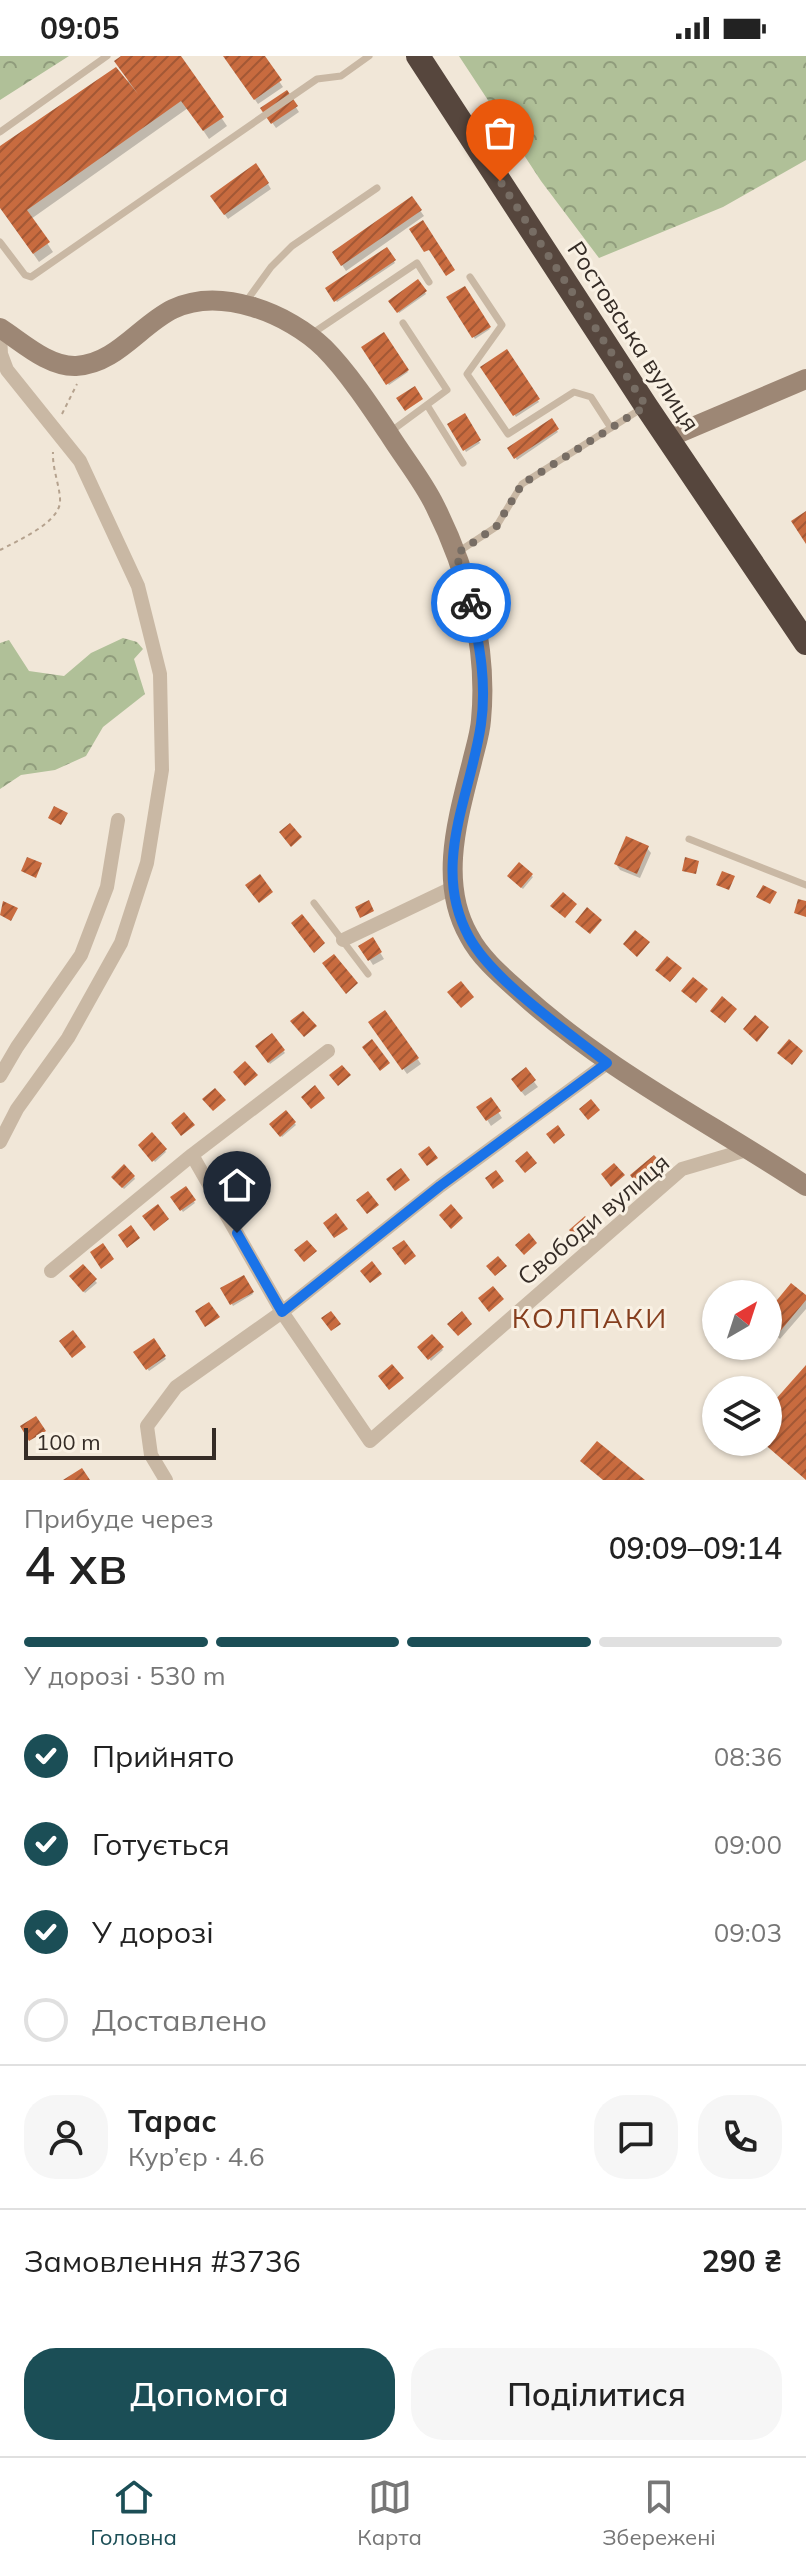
<!DOCTYPE html>
<html lang="uk">
<meta charset="utf-8">
<style>
body{margin:0;font-family:Mulish,sans-serif;background:#f6f6f6;color:#222;height:100vh;display:flex;flex-direction:column;font-size:30px;white-space:nowrap}
*{box-sizing:border-box;margin:0}
p{font-size:26px;color:#767676}
.icon{flex:none;width:44px;height:44px;fill:none;stroke:currentColor;stroke-width:2;stroke-linecap:round;stroke-linejoin:round}
.map{position:relative;height:1424px;overflow:hidden}
.panel{display:flex;flex-direction:column;background:#fff;flex:1}
.panel>*{flex:none}
.needle{width:52px;rotate:39deg}
.tools{position:absolute;left:702px;top:1224px;display:grid;gap:16px}
.tools a{display:grid;place-items:center;width:80px;height:80px;border-radius:50%;background:#fff;box-shadow:0 2px 6px #0004;font-size:40px}
.scale{position:absolute;left:24px;bottom:20px;width:192px;box-sizing:border-box;padding-left:8px;border:4px solid #352c26;border-top:0;font-size:22px;line-height:28px;white-space:nowrap;color:#352c26;-webkit-text-stroke:6px #f9f1e4;paint-order:stroke}
.pin{position:absolute;display:grid;place-items:center;width:68px;height:68px;color:#fff;margin:-82px -34px;border-radius:50% 50% 50% 0;rotate:-45deg;box-shadow:0 0 8px #0007}
.pin .icon{rotate:45deg}
.courier{position:absolute;display:grid;place-items:center;width:80px;height:80px;margin:-40px;border:6px solid #1a73e8;border-radius:50%;background:#fff;color:#222;box-shadow:0 2px 10px #0007}
.summary em{font-style:normal;font-weight:600}
.summary div{display:flex;flex-direction:column-reverse}
.summary{display:flex;align-items:center;justify-content:space-between;height:136px;padding:0 24px}
h1{font-size:52px;font-weight:600;line-height:60px}
.bar{display:grid;grid-template-columns:repeat(4,1fr);gap:12px 8px;align-content:center;height:96px;padding:0 24px}
.bar i{height:10px;border-radius:6px;background:#e0e0e0}
.bar .active{background:#1b4e56}
.bar p{grid-column:span 4}
.line{display:flex;align-items:center;gap:20px;padding:0 24px;border-top:2px solid #e0e0e0}
.line div{flex:1}
.round{display:grid;place-items:center;flex:none;width:84px;height:84px;border-radius:32px;background:#f6f6f6}
ol{padding:0 24px;list-style:none}
li{display:flex;align-items:center;gap:24px;height:88px}
li p{margin-inline-start:auto}
li .icon{padding:8px;border-radius:50%;background:#1b4e56;color:#fff;stroke-width:4}
li:last-child{color:#767676}
li i{width:44px;height:44px;border:4px solid #e0e0e0;border-radius:50%}
.action{display:flex;gap:16px;margin-top:auto;padding:16px 24px}
.action a{flex:1;height:92px;border-radius:32px;background:#1b4e56;color:#fff;font-size:32px;font-weight:600;line-height:92px;text-align:center}
.action a+a{background:#f6f6f6;color:#222}
.status{display:flex;justify-content:space-between;align-items:center;height:56px;padding:0 40px;background:#fff;direction:ltr}
.status svg{height:22px;fill:currentColor}
.tabs{display:flex;justify-content:space-around;align-items:center;height:112px;border-top:2px solid #e0e0e0;background:#fff;font-size:22px;color:#767676}
.tabs a{display:grid;justify-items:center;gap:4px}
.tabs .active{color:#1b4e56}
.map>svg:first-child{display:block}
.forest{fill:url(#forest-crowns)}
.shadow{fill:#0003}
.building{fill:url(#building-hatch)}
.lines{fill:none;stroke-linecap:round;stroke-linejoin:round}
.path{stroke:#b5a28e;stroke-width:2;stroke-dasharray:4 4;stroke-linecap:butt}
.lane{stroke:#c9b8a4;stroke-width:7}
.street{stroke:#c9b8a4;stroke-width:14}
.secondary{stroke:#9d8775;stroke-width:20}
.highway{stroke:#56463d;stroke-width:24}
.done{stroke:#776d64;stroke-width:8;stroke-dasharray:0 14.4}
.route{stroke:#1a73e8;stroke-width:10}
.labels{text-anchor:middle;dominant-baseline:central;stroke-width:6;stroke-linejoin:round;paint-order:stroke}
.street-label{font-size:24px;fill:#352c26;stroke:#f9f1e4}
.quarter-label{font-size:28px;letter-spacing:2px;fill:#853e1e;stroke:#f9f1e4}
</style>
<div class="status"><b>09:05</b><svg viewBox="0 0 49 12"><path d="M0 12V9h3v3zM5 12V6h3v6zM10 12V3h3v9zM15 12V0h3v12zM26 1h20v11H26zM47 4h2v5h-2z"/></svg></div>
<div class="map">
<svg width="806" height="1424" viewBox="0 0 806 1424">
<defs>
<pattern id="forest-crowns" width="20" height="18" patternUnits="userSpaceOnUse" patternTransform="scale(2)"><rect width="20" height="18" fill="#b0c098"/><path d="M2 6a3 3 0 1 1 6 0M12 15a3 3 0 1 1 6 0" fill="none" stroke="#909c7c"/></pattern>
<pattern id="building-hatch" width="6" height="6" patternUnits="userSpaceOnUse" patternTransform="scale(2)"><rect width="6" height="6" fill="#c86b3f"/><path d="M-1 1l2-2M0 6l6-6M5 7l2-2" fill="none" stroke="#a35835"/></pattern>
</defs>
<rect width="100%" height="100%" fill="#f1e7d8"/>
<path class="forest" d="M0,0H69L0,44Z
M459,0H806V104L723,151L599,202L541,125Z
M123,582L137,586L143,593L134,603L145,638L103,671L86,700L55,714L21,719L0,733V587L9,584L29,615L64,620L91,597Z"/>
<path class="shadow" d="M125,0H179L227,70L209,83L188,52L31,163L53,196L39,206L0,150V92L126,25L129,24Z
M225,0H262L283,31L258,48Z
M286,36L299,56L276,72L266,58Z
M268,128L271,133L228,163L216,146Z
M412,143L424,160L346,215L334,197Z
M386,193L395,207L337,246L328,233Z
M418,226L426,238L399,257L391,245Z
M464,232L490,273L475,283L449,242Z
M383,279L408,316L389,329L364,292Z
M506,296L539,346L516,361L483,311Z
M464,360L480,387L466,396L450,368Z
M551,365L558,376L517,404L510,393Z
M647,792L651,797L640,822L620,814L616,808Z
M519,809L533,821L523,833L510,822Z
M372,883L384,903L373,909L361,890Z
M385,956L421,1008L407,1018L374,972Z
M272,980L285,997L270,1008L258,991Z
M525,1014L538,1031L525,1040L516,1029Z
M490,1043L502,1062L491,1070L479,1051Z
M286,1057L296,1069L282,1081L272,1069Z
M152,1079L166,1096L155,1106L140,1089Z
M654,1102L663,1113L641,1132L632,1120Z
M134,1121L135,1123L124,1133L114,1123Z
M185,1133L195,1147L183,1156L173,1142Z
M585,1163L594,1175L581,1186L571,1174Z
M83,1211L97,1227L85,1237L73,1223Z
M243,1221L253,1238L233,1250L223,1233Z
M806,1242V1253L780,1283L768,1272V1258Z
M432,1281L443,1294L431,1305L420,1291Z
M153,1285L166,1303L149,1315L136,1297Z"/>
<path class="building" d="M121,0H181L224,61L203,75L181,45L27,154L50,186L33,198L0,152V90L116,11L138,38L114,5Z
M223,0H265L282,24L254,44Z
M287,34L298,50L271,68L260,52Z
M256,107L269,127L224,159L210,140Z
M412,140L422,154L341,210L332,196Z
M423,164L455,214L446,220L429,194L424,196L409,173Z
M387,191L396,204L334,246L325,232Z
M418,223L427,235L397,257L388,245Z
M465,230L491,271L472,282L446,241Z
M384,276L409,314L386,329L361,291Z
M507,293L540,343L513,360L480,311Z
M415,330L423,343L405,355L396,342Z
M465,357L481,384L463,395L447,368Z
M552,362L559,373L514,403L507,392Z
M806,455V488L791,465Z
M54,750L68,757L61,769L48,762Z
M290,767L302,781L291,791L279,776Z
M626,780L649,790L637,818L614,808Z
M27,801L42,807L36,822L21,815Z
M685,801L699,805L696,818L682,815Z
M519,806L533,818L521,832L507,820Z
M722,815L735,820L729,834L716,829Z
M260,818L273,836L259,847L245,829Z
M763,829L777,836L770,848L756,841Z
M563,836L577,848L565,862L550,850Z
M798,843L806,845V861L794,857Z
M369,844L374,855L360,862L355,851Z
M3,845L18,852L11,865L0,859Z
M587,851L602,864L590,878L575,866Z
M302,858L325,887L314,897L291,867Z
M635,874L650,886L637,901L623,888Z
M373,881L382,896L368,905L358,890Z
M334,898L358,927L346,938L322,907Z
M667,900L682,912L670,926L655,914Z
M693,921L708,933L696,947L681,935Z
M461,925L474,941L461,952L447,936Z
M722,940L737,953L725,967L710,955Z
M385,954L419,1002L402,1014L368,966Z
M303,955L317,970L304,981L290,965Z
M755,959L769,971L757,986L743,973Z
M272,977L285,994L268,1007L255,990Z
M372,983L390,1007L380,1015L362,991Z
M789,983L803,995L792,1009L777,997Z
M245,1005L258,1019L245,1030L233,1016Z
M342,1009L351,1019L338,1030L329,1019Z
M526,1011L536,1024L521,1036L511,1023Z
M315,1029L325,1042L311,1053L301,1041Z
M215,1032L226,1044L213,1055L202,1043Z
M491,1041L501,1055L486,1065L476,1051Z
M591,1043L600,1054L588,1064L579,1053Z
M286,1054L296,1066L280,1081L269,1068Z
M184,1056L195,1069L181,1080L171,1067Z
M558,1069L565,1079L554,1088L546,1078Z
M152,1076L167,1093L152,1106L138,1089Z
M429,1090L438,1102L427,1110L418,1098Z
M527,1095L537,1107L525,1117L515,1105Z
M654,1099L664,1110L639,1131L630,1119Z
M227,1101L236,1115L223,1123L214,1109Z
M614,1107L625,1119L611,1131L601,1118Z
M124,1108L135,1120L122,1132L111,1121Z
M401,1112L410,1124L395,1135L386,1123Z
M496,1114L504,1125L493,1133L485,1122Z
M244,1126L253,1139L239,1149L230,1136Z
M186,1130L196,1144L180,1155L170,1141Z
M368,1135L379,1149L367,1158L356,1144Z
M158,1148L169,1163L154,1175L142,1160Z
M451,1148L463,1162L451,1173L439,1159Z
M336,1157L348,1173L334,1182L323,1167Z
M585,1160L595,1172L578,1185L569,1174Z
M131,1169L140,1182L127,1192L118,1179Z
M529,1177L537,1187L524,1199L515,1189Z
M307,1184L317,1195L304,1206L294,1194Z
M404,1184L416,1200L405,1209L392,1192Z
M103,1187L114,1203L101,1213L90,1196Z
M498,1200L507,1210L495,1220L486,1210Z
M372,1205L382,1218L370,1227L360,1215Z
M83,1208L97,1223L83,1236L69,1220Z
M244,1219L254,1236L230,1249L220,1232Z
M791,1227L806,1239V1244L777,1279L768,1271V1255Z
M493,1230L504,1243L489,1256L478,1242Z
M209,1246L220,1261L205,1271L195,1255Z
M331,1255L341,1268L331,1275L321,1262Z
M462,1255L472,1268L458,1280L447,1268Z
M73,1274L86,1291L72,1302L59,1285Z
M432,1278L444,1291L428,1304L417,1291Z
M154,1282L166,1300L146,1314L133,1296Z
M392,1308L404,1322L389,1334L378,1320Z
M806,1309V1424L762,1386H768V1352Z
M36,1360L46,1375L29,1385L20,1370Z
M597,1385L645,1424H603L580,1405Z
M82,1412L90,1424H63Z"/>
<g class="lines">
<path class="path" d="M62,358L77,328
M0,494C17,485 57,468 60,447C61,433 52,413 53,396"/>
<path class="lane" d="M0,76L107,0
M0,186L25,219L31,221L317,23L341,20L369,0
M470,221L502,269L467,318L508,378L574,336L591,341L611,372
M245,247L271,211L292,190L377,132
M313,277L417,207L429,226
M427,349L463,407
M390,376L447,334L403,267
M458,496L496,471L522,428L644,351
M689,783L806,829
M314,847L368,918"/>
<path class="street" d="M0,280L1,298L7,314L80,405L138,530L160,618L162,714L147,807L121,887L68,982L17,1053L0,1086
M343,884L454,831
M0,1020L17,991L81,899L107,831L118,764
M192,1099L282,1256L370,1385L682,1113L750,1093
M51,1215L192,1099L328,995
M166,1424L151,1399L147,1370L176,1331L282,1256L440,1130L607,1007"/>
<path class="secondary" d="M0,272C22,286 48,311 76,310C116,308 140,269 173,253C221,230 289,258 324,292C347,315 371,351 389,378C404,402 423,425 435,450C468,516 488,591 481,664C480,678 475,693 472,706C458,762 438,826 469,880C481,903 503,921 522,938C607,1015 711,1067 806,1130
M667,382L806,323"/>
<path class="highway" d="M418,0L646,350L806,587"/>
</g>
<g class="lines">
<path class="done" d="M471,547L456,498L496,471L522,428L646,350L500,125"/>
<path class="route" d="M237,1177L282,1256L440,1130L607,1007C567,975 493,925 469,881C430,810 471,739 481,668C487,626 479,588 471,547"/>
</g>
<g class="labels">
<g class="street-label">
<text transform="translate(634 280) rotate(57)">Ростовська вулиця</text>
<text transform="translate(593 1163) rotate(-40)">Свободи вулиця</text>
</g>
<g class="quarter-label">
<text x="590" y="1261">КОЛПАКИ</text>
</g>
</g>
</svg>
<div class="tools">
<a><svg class="needle" viewBox="-14 -14 28 28"><path d="M0-13l5 13h-10z" fill="#e53935"/><path d="M0 13l5-13h-10z" fill="#767676"/></svg></a>
<a><svg class="icon" aria-label="layers" viewBox="0 0 24 24"><path d="M12 4l9 5-9 5-9-5zM3 14l9 5 9-5"/></svg></a>
</div>
<div class="scale">100 m</div>
<div class="pin" style="left:500px;top:125px;background:#ea580c"><svg class="icon" aria-label="bag" viewBox="0 0 24 24"><path d="M5 8h14l-1 12H6zM9 8a3 3 0 0 1 6 0"/></svg></div>
<div class="pin" style="left:237px;top:1177px;background:#1f2937"><svg class="icon" aria-label="home" viewBox="0 0 24 24"><path d="M3 11l9-7 9 7M6 9v11h12V9"/></svg></div>
<div class="courier" style="left:471px;top:547px"><svg class="icon" aria-label="bike" viewBox="0 0 24 24"><circle cx="6" cy="16" r="4"/><circle cx="18" cy="16" r="4"/><path d="M6 16l4-8h5l3 8M10 8l3 8H6M13 5h3"/></svg></div>
</div>
<section class="panel">
<div class="summary"><div><h1>4 хв</h1><p>Прибуде через</p></div><em>09:09–09:14</em></div>
<div class="bar"><i class="active"></i><i class="active"></i><i class="active"></i><i></i><p>У дорозі · 530 m</p></div>
<ol>
<li><svg class="icon" aria-label="check" viewBox="0 0 24 24"><path d="M5 12l5 5 9-10"/></svg>Прийнято<p>08:36</p></li>
<li><svg class="icon" aria-label="check" viewBox="0 0 24 24"><path d="M5 12l5 5 9-10"/></svg>Готується<p>09:00</p></li>
<li><svg class="icon" aria-label="check" viewBox="0 0 24 24"><path d="M5 12l5 5 9-10"/></svg>У дорозі<p>09:03</p></li>
<li><i></i>Доставлено</li>
</ol>
<div class="line" style="height:144px"><a class="round"><svg class="icon" aria-label="person" viewBox="0 0 24 24"><circle cx="12" cy="8" r="4"/><path d="M4 21q1-7 8-7t8 7"/></svg></a><div><b>Тарас</b><p>Кур’єр · 4.6</p></div><a class="round"><svg class="icon" aria-label="chat" viewBox="0 0 24 24"><path d="M4 5h16v11H9l-5 4z"/></svg></a><a class="round"><svg class="icon" aria-label="phone" viewBox="0 0 24 24"><path d="M5 4h4l2 5-3 2q2 4 5 5l2-3 5 2v4C11 20 4 13 5 4z"/></svg></a></div>
<div class="line" style="height:104px"><div>Замовлення #3736</div><b>290 ₴</b></div>
<div class="action"><a>Допомога</a><a>Поділитися</a></div>
</section>
<nav class="tabs">
<a class="active"><svg class="icon" aria-label="home" viewBox="0 0 24 24"><path d="M3 11l9-7 9 7M6 9v11h12V9"/></svg>Головна</a>
<a><svg class="icon" aria-label="map" viewBox="0 0 24 24"><path d="M3 6l6-2 6 2 6-2v14l-6 2-6-2-6 2zM9 4v14M15 6v14"/></svg>Карта</a>
<a><svg class="icon" aria-label="saved" viewBox="0 0 24 24"><path d="M7 4h10v16l-5-4-5 4z"/></svg>Збережені</a>
</nav>
